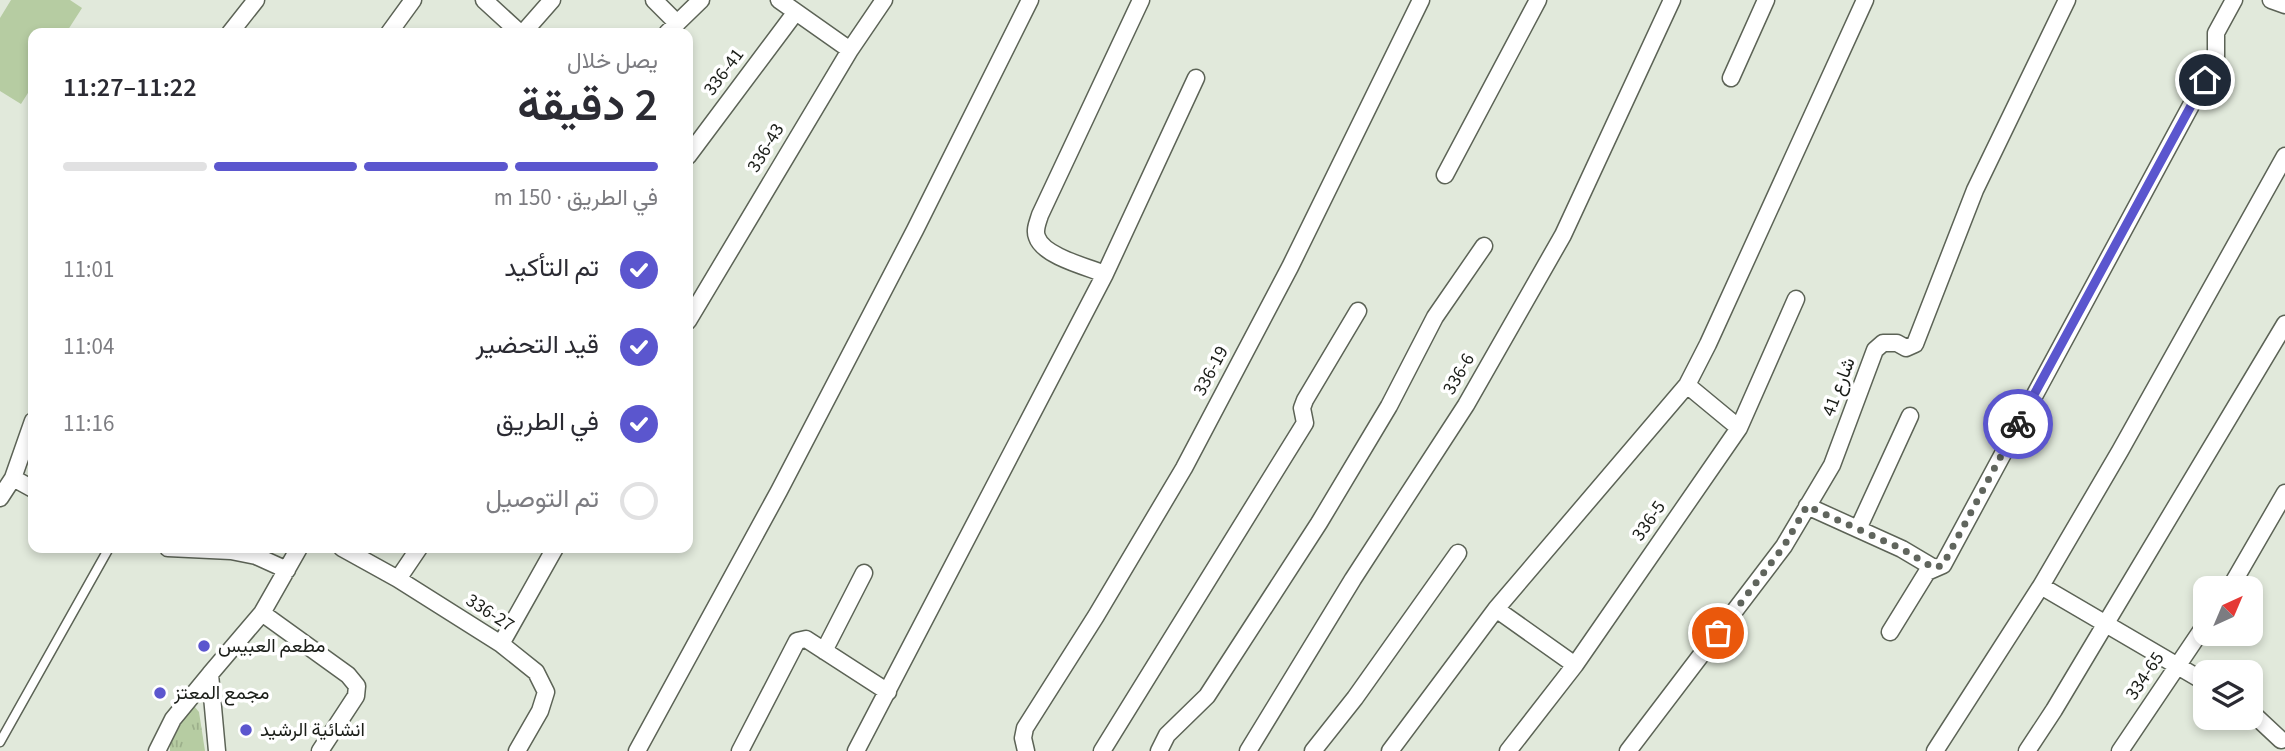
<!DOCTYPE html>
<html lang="ar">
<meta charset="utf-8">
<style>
body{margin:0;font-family:"Source Sans 3",Vazirmatn,sans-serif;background:#f2f2f3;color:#2b2b33;direction:rtl;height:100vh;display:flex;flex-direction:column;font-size:26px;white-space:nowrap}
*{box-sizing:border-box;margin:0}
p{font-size:23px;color:#7c7c81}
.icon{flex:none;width:38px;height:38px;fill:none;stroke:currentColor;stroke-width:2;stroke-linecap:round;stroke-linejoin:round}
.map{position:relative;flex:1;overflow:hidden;direction:ltr}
.panel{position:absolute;left:28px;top:28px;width:665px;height:525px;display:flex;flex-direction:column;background:#fff;border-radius:14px;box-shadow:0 4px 10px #0003;direction:rtl}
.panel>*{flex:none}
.needle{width:46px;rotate:44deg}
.tools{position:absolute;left:2193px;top:576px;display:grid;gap:14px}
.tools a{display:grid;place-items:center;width:70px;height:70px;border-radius:14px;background:#fff;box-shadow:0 4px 10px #0003;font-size:35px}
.pin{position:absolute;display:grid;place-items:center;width:60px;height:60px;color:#fff;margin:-30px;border:4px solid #fff;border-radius:50%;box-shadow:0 2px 7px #0007}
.courier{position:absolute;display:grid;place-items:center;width:70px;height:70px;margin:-35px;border:5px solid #5b56ce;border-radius:50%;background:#fff;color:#222;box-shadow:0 2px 9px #0007}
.headline em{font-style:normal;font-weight:600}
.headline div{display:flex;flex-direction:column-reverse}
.headline{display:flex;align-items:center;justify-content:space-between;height:119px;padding:0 35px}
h1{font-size:46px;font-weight:600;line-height:52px}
.bar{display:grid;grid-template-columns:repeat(4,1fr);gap:10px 7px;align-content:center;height:84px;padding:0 35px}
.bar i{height:9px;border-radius:5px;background:#e1e1e2}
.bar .selected{background:#5b56ce}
.bar p{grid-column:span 4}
ol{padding:0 35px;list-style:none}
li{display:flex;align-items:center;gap:21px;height:77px}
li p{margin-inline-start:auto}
li .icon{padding:7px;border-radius:50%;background:#5b56ce;color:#fff;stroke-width:4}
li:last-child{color:#7c7c81}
li i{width:38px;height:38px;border:4px solid #e1e1e2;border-radius:50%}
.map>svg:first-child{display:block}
.grass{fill:url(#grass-tufts)}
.pitch{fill:#b6cca2}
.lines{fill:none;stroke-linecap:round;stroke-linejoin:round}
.service-casing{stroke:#5c6356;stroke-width:11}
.minor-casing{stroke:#5c6356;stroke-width:19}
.service{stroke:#fff;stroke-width:8}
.minor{stroke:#fff;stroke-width:16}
.done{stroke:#60655d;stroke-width:7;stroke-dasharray:0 12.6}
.route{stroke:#5b56ce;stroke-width:9}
.poi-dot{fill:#5b56ce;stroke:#fff;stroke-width:2.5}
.labels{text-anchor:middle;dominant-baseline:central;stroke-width:7;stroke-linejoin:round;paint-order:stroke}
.street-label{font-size:19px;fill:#1b1e19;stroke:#fff}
.poi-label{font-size:19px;fill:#1b1e19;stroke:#fff;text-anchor:start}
</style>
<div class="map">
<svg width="2285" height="751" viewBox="0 0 2285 751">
<defs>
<pattern id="grass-tufts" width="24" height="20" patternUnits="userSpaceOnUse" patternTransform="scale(1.75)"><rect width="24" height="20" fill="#b6cca2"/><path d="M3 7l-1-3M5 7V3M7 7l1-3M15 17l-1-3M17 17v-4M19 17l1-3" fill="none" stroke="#9caf8b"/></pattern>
</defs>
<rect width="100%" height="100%" fill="#e1e9db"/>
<path class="grass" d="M190,706H194L199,712L205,751H170V745Z"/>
<path class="pitch" d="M11,0H70L82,8L66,33H33V85L21,104L0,91V18Z"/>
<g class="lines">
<g class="service-casing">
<path id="service" d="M0,742L109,548"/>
</g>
<g class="minor-casing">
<path id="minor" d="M484,0L520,33
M654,0L677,23
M779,0L850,50
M2271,0L2285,5
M230,33L256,0
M389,33L413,0
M523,33L552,0
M667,33L701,0
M1731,78L1766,0
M688,156L795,13
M1445,175L1538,0
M1105,274C1087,267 1043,256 1037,237C1034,230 1038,222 1040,215L1141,0
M688,321L850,50L884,0
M1687,385L1739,428
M13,478L33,489
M0,498L13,478L33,421
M1807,506L1902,549L1934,568
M1858,529L1910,416
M168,548L231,551L256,556L287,570
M342,548L398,579L501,644L536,672L546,692L540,711L517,751
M398,579L419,548
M2041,586L2205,682
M2230,588L2285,493
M1496,609L1575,665
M262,613L348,675L357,686L356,696L320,751
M1890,632L1927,572L1943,565L2216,59V33L2234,0
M501,644L555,548
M824,651L864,573
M2250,711L2281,740
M157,751L173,719L210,674
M217,751L210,674L262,613L299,548
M637,751L779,491L915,230L1030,0
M740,751L797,641L806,639L888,692
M856,751L1105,274L1196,78
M1026,751L1023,738L1025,728L1096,616L1184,468L1290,267L1421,0
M1102,751L1305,423L1302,408L1305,400L1358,311
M1159,751L1167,735L1207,696L1319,523L1389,406L1435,317L1484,246
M1248,751L1353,579L1466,405L1563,235L1672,0
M1313,751L1355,698L1458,553
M1390,751L1496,609L1687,385L1708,344L1865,0
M1508,751L1575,665L1739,428L1796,299
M1628,751L1784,546L1832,465L1875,350L1883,343H1897L1906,348L1915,344L1975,190L2067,0
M1935,751L2041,586L2120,451L2285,156
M2027,751L2054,710L2285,324
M2120,751L2205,625"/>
</g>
<use href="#service" class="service"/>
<use href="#minor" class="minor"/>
</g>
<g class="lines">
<path class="done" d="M1718,633L1784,546L1807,506L1902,549L1934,568L1943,565L2018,424"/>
<path class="route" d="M2018,424L2205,80"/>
</g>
<g class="poi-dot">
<circle cx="204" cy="646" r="7"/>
<circle cx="160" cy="693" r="7"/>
<circle cx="246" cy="730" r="7"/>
</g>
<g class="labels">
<g class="street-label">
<text transform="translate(724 72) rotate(-53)">336-41</text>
<text transform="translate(766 148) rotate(-59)">336-43</text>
<text transform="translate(1211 371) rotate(-62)">336-19</text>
<text transform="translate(1459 374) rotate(-60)">336-6</text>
<text transform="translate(1839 387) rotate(-69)">شارع 41</text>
<text transform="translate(1649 521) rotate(-55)">336-5</text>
<text transform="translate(490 613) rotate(33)">336-27</text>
<text transform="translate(2145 676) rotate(-56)">334-65</text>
</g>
<g class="poi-label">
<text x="218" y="646">مطعم العبيس</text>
<text x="174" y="693">مجمع المعتز</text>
<text x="260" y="730">انشائية الرشيد</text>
</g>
</g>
</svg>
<div class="tools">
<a><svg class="needle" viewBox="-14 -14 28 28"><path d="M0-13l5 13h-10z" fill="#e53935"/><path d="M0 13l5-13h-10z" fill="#7c7c81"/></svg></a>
<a><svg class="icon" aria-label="layers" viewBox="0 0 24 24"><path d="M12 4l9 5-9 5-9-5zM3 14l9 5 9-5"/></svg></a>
</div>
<div class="pin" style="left:1718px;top:633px;background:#ea580c"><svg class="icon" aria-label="bag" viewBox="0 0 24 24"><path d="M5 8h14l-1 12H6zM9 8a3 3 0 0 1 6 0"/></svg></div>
<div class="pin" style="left:2205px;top:80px;background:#1f2937"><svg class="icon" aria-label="home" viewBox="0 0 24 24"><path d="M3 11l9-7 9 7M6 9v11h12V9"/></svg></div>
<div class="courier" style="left:2018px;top:424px"><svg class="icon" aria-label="bike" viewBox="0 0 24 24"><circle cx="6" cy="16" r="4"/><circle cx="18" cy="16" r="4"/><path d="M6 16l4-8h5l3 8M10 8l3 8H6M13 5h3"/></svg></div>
<section class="panel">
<div class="headline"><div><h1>2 دقيقة</h1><p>يصل خلال</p></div><em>11:22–11:27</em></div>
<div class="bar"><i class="selected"></i><i class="selected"></i><i class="selected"></i><i></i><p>في الطريق · 150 m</p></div>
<ol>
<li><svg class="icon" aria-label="check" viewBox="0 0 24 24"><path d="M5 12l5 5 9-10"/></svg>تم التأكيد<p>11:01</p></li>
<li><svg class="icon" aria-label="check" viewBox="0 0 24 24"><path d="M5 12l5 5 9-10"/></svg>قيد التحضير<p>11:04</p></li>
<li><svg class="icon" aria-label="check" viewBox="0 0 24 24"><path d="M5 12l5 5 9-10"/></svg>في الطريق<p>11:16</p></li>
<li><i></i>تم التوصيل</li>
</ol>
</section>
</div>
